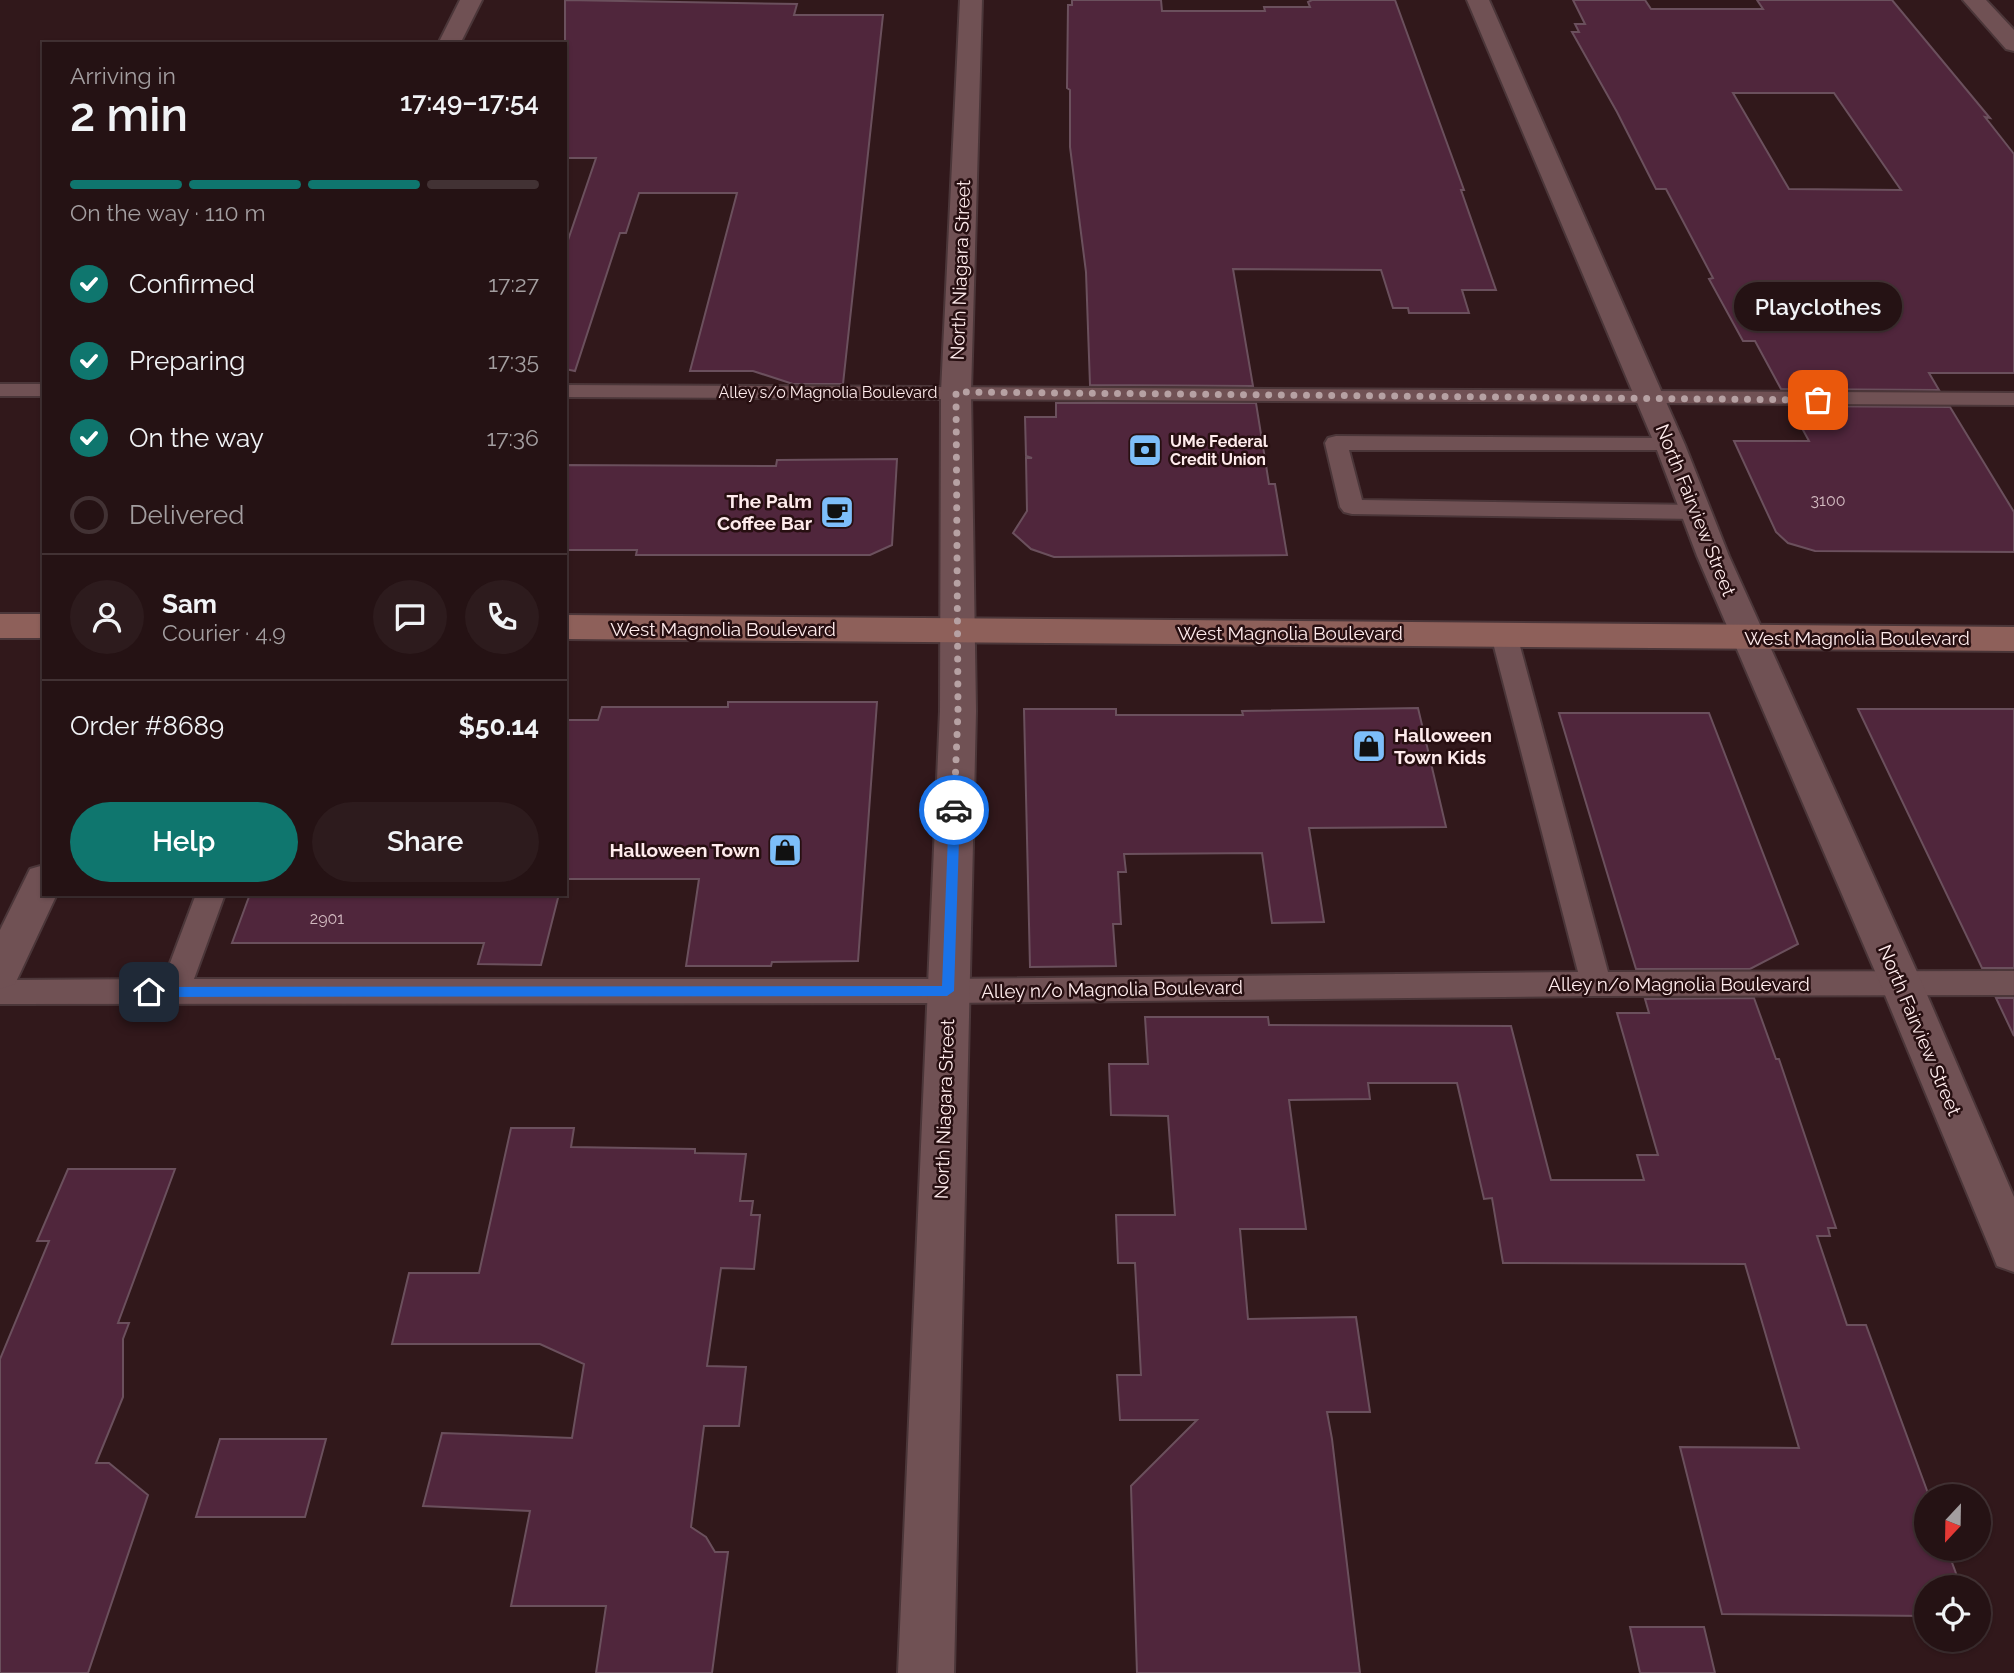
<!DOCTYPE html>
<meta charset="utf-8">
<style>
body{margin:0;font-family:Raleway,sans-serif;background:#2d1b1d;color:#f1f3f6;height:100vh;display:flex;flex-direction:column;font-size:26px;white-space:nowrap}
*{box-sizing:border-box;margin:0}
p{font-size:23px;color:#a39ea0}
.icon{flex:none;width:38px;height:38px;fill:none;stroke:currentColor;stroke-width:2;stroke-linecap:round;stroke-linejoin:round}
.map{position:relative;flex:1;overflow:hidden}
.panel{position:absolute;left:42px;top:42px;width:525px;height:854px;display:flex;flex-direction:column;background:#251214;border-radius:0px;box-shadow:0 2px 5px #0004,0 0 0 2px #423234}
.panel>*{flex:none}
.needle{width:46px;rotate:202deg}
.buttons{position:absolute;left:1914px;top:1484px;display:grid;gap:14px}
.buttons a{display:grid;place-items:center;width:77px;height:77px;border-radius:50%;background:#251214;box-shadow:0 2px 5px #0004,0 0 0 2px #423234;font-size:35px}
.pin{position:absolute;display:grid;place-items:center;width:60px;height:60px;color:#fff;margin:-30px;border-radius:14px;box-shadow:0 4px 10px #0006}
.courier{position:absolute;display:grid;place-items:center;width:70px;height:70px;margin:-35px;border:5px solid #1a73e8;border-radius:50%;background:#fff;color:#222;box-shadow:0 2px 9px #0007}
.bubble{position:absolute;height:49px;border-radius:24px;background:#251214;box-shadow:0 2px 5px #0004,0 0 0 2px #423234;font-size:23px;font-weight:600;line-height:49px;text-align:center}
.head em{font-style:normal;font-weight:600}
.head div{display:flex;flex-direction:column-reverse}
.head{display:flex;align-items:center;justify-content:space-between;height:119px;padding:0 28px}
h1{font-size:46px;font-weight:600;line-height:52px}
.bar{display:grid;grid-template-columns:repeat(4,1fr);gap:10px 7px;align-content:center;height:84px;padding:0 28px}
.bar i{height:9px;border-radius:5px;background:#423234}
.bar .on{background:#0f766e}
.bar p{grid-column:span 4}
.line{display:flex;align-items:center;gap:18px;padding:0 28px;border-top:2px solid #423234}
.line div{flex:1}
.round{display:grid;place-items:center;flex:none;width:74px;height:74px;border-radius:37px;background:#2d1b1d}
ol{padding:0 28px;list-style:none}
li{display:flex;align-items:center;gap:21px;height:77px}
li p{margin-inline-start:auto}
li .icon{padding:7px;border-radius:50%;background:#0f766e;color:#fff;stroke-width:4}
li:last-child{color:#a39ea0}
li i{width:38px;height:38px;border:4px solid #423234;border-radius:50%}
.primary-button{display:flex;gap:14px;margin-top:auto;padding:14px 28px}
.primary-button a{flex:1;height:80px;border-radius:42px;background:#0f766e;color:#fff;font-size:28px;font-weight:600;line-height:80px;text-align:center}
.primary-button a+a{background:#2d1b1d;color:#f1f3f6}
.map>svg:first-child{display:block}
.building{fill:#50263c;stroke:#6b505d;stroke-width:2;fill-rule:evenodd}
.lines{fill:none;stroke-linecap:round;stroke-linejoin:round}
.lane-casing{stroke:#4b3639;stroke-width:4}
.street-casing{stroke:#4b3639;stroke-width:4}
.secondary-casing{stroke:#4b3639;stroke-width:4}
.lane{fill:#705154;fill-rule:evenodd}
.street{fill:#705154;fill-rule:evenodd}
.secondary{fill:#8e605a;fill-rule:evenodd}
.route{fill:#1a73e8}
.done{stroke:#b6a1a3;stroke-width:7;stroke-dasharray:0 12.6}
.labels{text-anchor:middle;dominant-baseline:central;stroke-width:5;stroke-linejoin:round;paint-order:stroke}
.far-street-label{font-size:16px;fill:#feebec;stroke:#270f11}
.far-poi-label{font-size:16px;font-weight:bold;fill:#feebec;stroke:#270f11;text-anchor:start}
.number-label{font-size:16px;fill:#d2bac0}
.street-label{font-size:19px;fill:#feebec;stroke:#270f11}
.poi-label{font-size:19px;font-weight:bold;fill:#feebec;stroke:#270f11;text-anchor:end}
</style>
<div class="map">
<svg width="2014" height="1673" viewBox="0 0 2014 1673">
<rect width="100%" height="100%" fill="#31181b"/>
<path class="building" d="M565,0L797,4L794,15H883L843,384H793L753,371H690L737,193H639L626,233H620L575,371L565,369V249L596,158H565Z
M1072,0H1161L1162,11H1265L1264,7H1310L1308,2L1312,0H1395L1464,190H1461L1496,290H1462L1469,313H1409L1408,308H1393L1381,270L1233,269L1253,386L1090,385L1086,272L1070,147V90L1067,88L1068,5H1072Z
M1573,0H1645L1651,9H1763L1757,0H1892L1990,118L1985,117L2014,154V373H1929L1939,390L1781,389L1755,341H1743L1709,279L1713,278L1666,189H1656L1617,112L1572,32H1579L1575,24H1585ZM1733,93H1834L1901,190L1789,189Z
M1056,403H1256L1269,484H1275L1287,555L1054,557L1031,549L1013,533L1027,511L1026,458H1032L1026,456L1025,417H1056Z
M1790,406L1950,407L2014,512V552L1815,551L1788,543L1776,532L1734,441H1809Z
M897,459L892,545L870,555H636L637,550H565V465L776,466L777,460Z
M728,702H877L858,961L772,962L771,966H686L699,879H565V720H598L602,707H728Z
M1418,708L1446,827L1309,828L1324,922L1272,923L1262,853L1124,854L1126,872H1118L1121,924H1113L1116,966L1030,967L1024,709H1116V715H1243L1242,711Z
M1858,709H2014V968H1982Z
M1559,713H1709L1798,944L1750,969H1636Z
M250,894H559L541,965L478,964L484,943H232Z
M1754,998L1776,1059H1779L1836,1228H1828L1830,1236H1817L1847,1325H1866L1929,1496L1927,1549H1947L1961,1587H1927V1616L1722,1614L1680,1447L1799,1448L1745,1264L1503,1263L1492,1198L1484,1199L1457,1083H1368L1370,1099L1289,1100L1306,1229H1240L1248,1319L1356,1317L1370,1412H1327L1332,1439L1360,1673H1137L1131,1486L1197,1420H1120L1117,1375H1141L1135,1263H1118L1116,1215H1175L1168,1116L1111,1115L1109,1064H1148L1145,1017H1268L1269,1025L1511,1026L1551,1180H1644L1637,1155H1658L1617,1013H1649L1645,999Z
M1996,998H2014V1036Z
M511,1128H574L571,1147L695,1149V1153L746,1154L740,1201H753L751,1215H760L754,1269L721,1268L707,1366L746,1367L739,1426H704L691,1527L706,1537L715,1552H728L712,1673H596L606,1606H511L530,1511L423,1506L442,1433L572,1438L584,1364L540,1344H392L409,1273H479Z
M68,1169H175L118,1323H129L123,1339V1397L96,1463H109L148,1495L88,1673H0V1359L49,1241H37Z
M220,1439H326L305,1517H196Z
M1630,1627H1704L1715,1673H1640Z"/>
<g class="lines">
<g class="lane-casing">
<path id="lane" d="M0,384H44V396H0Z
M565,385L2014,393V405L565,397Z
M1336,436L1670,438L1678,440L1681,445L1678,450H1349L1362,500L1697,505L1705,507L1709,512L1705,517L1697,519L1352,514L1344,512L1340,507L1325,443L1328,438Z
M1504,627L1513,629L1517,635L1608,972L2014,971V995L1596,996L947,1003L0,1004V980L164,979L196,894H225L194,979H947L1578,972L1491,635L1495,629Z"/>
</g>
<g class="street-casing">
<path id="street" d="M460,0H482L460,44H438Z
M960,0H982L971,392L976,711L954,1673H898L940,711L941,392Z
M1467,0H1489L1685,445L1729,556L1922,983L2014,1197V1272L1997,1266L1991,1251L1880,983L1697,556L1655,445Z
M1963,0H1986L2014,30V51L2006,49Z
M44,865V894H57L15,984L0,989V930L30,869Z"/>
</g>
<g class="secondary-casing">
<path id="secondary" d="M0,614H44V638H0Z
M565,615L2014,627V651L565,639Z"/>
</g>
<use href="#lane" class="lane"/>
<use href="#street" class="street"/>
<use href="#secondary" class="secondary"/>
</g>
<path class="route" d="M954,806L960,810L954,991L947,996L149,997L143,992L149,987L942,986L949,810Z"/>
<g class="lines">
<path class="done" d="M954,810L958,711L956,392L1818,400"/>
</g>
<defs>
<g id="bank-square" transform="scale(1.75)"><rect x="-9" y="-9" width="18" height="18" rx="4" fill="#7dbef9" stroke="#270f11"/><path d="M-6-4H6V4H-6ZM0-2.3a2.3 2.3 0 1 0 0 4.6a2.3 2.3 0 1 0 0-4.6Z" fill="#111"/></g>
<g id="cafe-square" transform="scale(1.75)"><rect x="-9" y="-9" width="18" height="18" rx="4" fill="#7dbef9" stroke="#270f11"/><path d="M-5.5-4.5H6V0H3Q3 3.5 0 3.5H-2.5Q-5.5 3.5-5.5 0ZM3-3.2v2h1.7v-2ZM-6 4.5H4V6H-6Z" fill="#111"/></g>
<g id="shop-square" transform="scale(1.75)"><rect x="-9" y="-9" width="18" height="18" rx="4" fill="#7dbef9" stroke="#270f11"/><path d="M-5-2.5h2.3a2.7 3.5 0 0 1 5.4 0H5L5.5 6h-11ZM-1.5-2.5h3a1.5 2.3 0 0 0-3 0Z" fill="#111"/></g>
</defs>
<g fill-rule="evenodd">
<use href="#bank-square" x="1145" y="450"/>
<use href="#cafe-square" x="837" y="512"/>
<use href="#shop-square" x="1369" y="746"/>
<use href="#shop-square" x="785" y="850"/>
</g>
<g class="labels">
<g class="far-street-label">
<text x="828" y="392">Alley s/o Magnolia Boulevard</text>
</g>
<g class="far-poi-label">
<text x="1170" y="441">UMe Federal<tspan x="1170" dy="18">Credit Union</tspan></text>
</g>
<g class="number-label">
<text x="1828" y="500">3100</text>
<text x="327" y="918">2901</text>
</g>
<g class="street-label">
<text transform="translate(960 270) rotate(-88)">North Niagara Street</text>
<text transform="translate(1696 510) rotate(68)">North Fairview Street</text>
<text x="723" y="629">West Magnolia Boulevard</text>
<text x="1290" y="633">West Magnolia Boulevard</text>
<text x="1857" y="638">West Magnolia Boulevard</text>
<text x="1679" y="984">Alley n/o Magnolia Boulevard</text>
<text transform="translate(1112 989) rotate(-1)">Alley n/o Magnolia Boulevard</text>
<text transform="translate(1920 1030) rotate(67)">North Fairview Street</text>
<text transform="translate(944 1109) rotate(-88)">North Niagara Street</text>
</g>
<g class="poi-label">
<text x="812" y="501">The Palm<tspan x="812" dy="22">Coffee Bar</tspan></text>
<text x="1394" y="735" text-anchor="start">Halloween<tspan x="1394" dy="22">Town Kids</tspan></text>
<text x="760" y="850">Halloween Town</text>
</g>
</g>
</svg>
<div class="buttons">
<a><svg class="needle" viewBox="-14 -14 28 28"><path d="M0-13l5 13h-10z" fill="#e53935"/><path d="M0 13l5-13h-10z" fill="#a39ea0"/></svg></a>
<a><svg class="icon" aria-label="locate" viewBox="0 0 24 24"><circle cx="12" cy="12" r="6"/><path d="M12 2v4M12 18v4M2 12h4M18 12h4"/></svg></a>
</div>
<div class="pin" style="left:1818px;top:400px;background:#ea580c"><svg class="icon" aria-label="bag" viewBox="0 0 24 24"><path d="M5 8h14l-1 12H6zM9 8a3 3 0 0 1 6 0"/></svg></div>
<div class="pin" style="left:149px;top:992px;background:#1f2937"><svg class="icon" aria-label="home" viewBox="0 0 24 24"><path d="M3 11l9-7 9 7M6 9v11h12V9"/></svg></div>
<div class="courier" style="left:954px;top:810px"><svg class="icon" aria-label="car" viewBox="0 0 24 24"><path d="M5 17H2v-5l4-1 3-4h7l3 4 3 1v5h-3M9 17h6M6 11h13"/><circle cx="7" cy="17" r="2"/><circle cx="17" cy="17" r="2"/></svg></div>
<div class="bubble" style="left:1734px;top:282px;width:168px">Playclothes</div>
<section class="panel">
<div class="head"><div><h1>2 min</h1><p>Arriving in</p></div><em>17:49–17:54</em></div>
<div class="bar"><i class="on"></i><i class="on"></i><i class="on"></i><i></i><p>On the way · 110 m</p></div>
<ol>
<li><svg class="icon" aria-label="check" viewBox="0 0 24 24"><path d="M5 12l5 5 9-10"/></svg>Confirmed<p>17:27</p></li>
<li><svg class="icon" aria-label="check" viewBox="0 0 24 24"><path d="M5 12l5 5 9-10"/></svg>Preparing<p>17:35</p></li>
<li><svg class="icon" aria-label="check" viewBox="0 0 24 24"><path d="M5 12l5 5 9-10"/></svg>On the way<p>17:36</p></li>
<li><i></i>Delivered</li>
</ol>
<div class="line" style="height:126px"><a class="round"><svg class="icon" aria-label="person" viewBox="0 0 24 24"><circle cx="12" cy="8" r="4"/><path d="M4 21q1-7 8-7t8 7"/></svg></a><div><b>Sam</b><p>Courier · 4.9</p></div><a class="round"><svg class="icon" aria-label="chat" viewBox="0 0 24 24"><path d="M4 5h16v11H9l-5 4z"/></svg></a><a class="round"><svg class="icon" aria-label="phone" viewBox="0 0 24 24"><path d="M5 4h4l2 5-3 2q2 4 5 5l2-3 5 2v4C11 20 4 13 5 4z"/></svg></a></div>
<div class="line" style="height:91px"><div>Order #8689</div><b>$50.14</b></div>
<div class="primary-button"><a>Help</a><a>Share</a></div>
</section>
</div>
